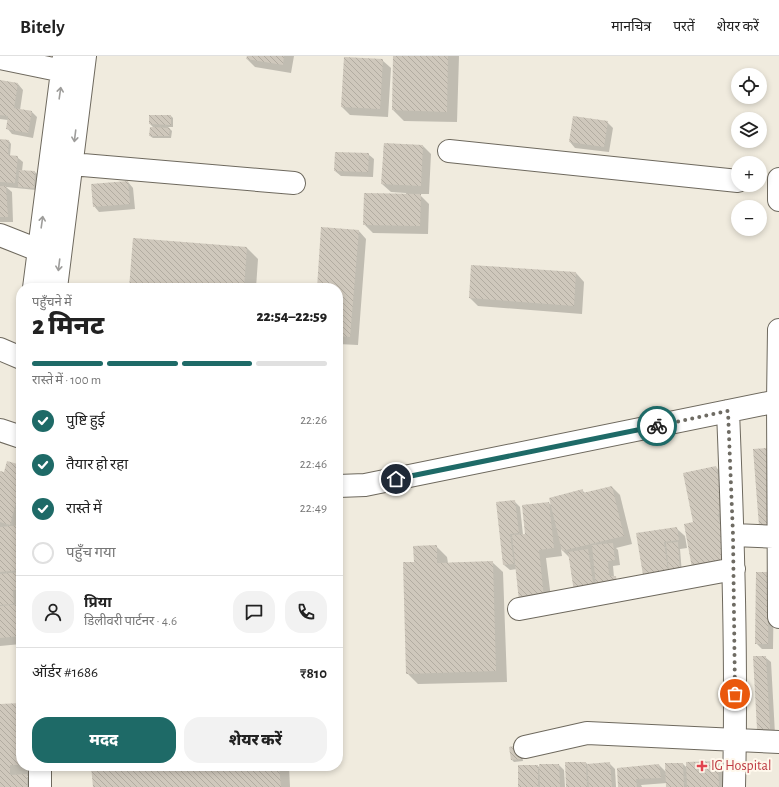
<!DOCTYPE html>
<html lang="hi">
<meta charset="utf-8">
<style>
body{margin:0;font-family:"Alegreya Sans","Noto Sans Devanagari",sans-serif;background:#f2f2f2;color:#222;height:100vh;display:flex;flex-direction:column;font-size:15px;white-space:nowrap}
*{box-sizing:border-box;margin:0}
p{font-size:13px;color:#767676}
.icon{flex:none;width:22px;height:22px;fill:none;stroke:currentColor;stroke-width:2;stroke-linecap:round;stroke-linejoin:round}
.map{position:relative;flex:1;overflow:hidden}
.panel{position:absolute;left:16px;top:227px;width:327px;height:488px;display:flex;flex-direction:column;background:#fff;border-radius:16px;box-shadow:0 2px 6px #0003}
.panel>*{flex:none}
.fabs{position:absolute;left:731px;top:12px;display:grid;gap:8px}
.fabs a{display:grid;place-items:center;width:36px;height:36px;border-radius:50%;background:#fff;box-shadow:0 2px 6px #0003;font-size:20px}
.pin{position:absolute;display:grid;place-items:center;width:34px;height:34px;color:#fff;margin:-17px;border:2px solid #fff;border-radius:50%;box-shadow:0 1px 4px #0007}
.courier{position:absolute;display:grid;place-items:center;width:40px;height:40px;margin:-20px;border:3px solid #1e6a67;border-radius:50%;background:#fff;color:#222;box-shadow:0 1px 5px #0007}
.summary em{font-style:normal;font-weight:800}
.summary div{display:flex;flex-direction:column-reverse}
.summary{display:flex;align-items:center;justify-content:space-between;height:68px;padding:0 16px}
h1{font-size:26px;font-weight:800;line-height:30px}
.bar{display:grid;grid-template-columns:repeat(4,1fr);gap:6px 4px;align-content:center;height:48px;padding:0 16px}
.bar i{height:5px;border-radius:3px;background:#e0e0e0}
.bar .on{background:#1e6a67}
.bar p{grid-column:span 4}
.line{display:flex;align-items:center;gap:10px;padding:0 16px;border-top:1px solid #e0e0e0}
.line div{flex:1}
.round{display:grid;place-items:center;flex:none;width:42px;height:42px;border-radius:16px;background:#f2f2f2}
ol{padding:0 16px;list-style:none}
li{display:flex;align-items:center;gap:12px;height:44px}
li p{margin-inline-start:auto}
li .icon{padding:4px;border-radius:50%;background:#1e6a67;color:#fff;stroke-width:4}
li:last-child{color:#767676}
li i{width:22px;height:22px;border:2px solid #e0e0e0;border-radius:50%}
.cta{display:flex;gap:8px;margin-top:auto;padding:8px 16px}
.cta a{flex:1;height:46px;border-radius:16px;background:#1e6a67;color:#fff;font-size:16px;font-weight:800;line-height:46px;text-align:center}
.cta a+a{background:#f2f2f2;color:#222}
header{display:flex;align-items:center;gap:24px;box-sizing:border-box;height:56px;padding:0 20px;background:#fff;border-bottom:1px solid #e0e0e0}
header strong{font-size:19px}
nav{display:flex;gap:22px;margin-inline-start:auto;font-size:14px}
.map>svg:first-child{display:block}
.shadow{fill:#0003}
.building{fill:url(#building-back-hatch)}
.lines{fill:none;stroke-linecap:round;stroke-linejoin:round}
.minor-casing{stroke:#6e695e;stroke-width:24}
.minor{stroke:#fff;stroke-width:22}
.oneway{stroke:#9e9d9b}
.done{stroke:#6e6b63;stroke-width:4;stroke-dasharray:0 7.2}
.route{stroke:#1e6a67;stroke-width:5}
.health-dot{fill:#e0444e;stroke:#fef8ec;stroke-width:1.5}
.labels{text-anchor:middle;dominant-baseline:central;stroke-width:4;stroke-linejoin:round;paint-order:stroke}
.health-label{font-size:14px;fill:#be3a42;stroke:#fef8ec;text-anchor:start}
</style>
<header>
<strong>Bitely</strong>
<nav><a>मानचित्र</a><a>परतें</a><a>शेयर करें</a></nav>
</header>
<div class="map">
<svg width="779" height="731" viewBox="0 0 779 731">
<defs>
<pattern id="building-back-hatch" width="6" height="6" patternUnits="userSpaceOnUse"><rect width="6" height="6" fill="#cfc8bc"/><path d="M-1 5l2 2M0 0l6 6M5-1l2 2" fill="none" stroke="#b2aca1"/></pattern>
</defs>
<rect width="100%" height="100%" fill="#f0ebde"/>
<path class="shadow" d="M248,0H294L291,17L255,11L247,3Z
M394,0H459L457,66L404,65L393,54Z
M382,4L391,12L388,61L350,59L342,51Z
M0,25L18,28L23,34L20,54L31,55L37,61L33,82L12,78L7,72L8,64L0,63Z
M171,60L173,62V71H168L172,75L171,82H153L150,80L154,72L150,68Z
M607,66L613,72L609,96L575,92L570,86Z
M0,84L9,85L11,88L10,100L17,101L23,106L22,115L35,116L37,118L36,134L6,131L12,136L13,166H0Z
M384,88L423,90L431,98L429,138H419L429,148L428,178L373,177L364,168L406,139V137L391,136L382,128Z
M368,98L374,103L373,121L341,120L335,115Z
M128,126L133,132L135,153L99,156L94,150Z
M358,174L366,183L358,289L338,288V232H318Z
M134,183L247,192L258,203L256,232H130Z
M576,217L584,226L582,258L478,250L470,242Z
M21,410V465L20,470H21V588L0,590V416L4,418Z
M716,411L724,420L733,464L702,519L694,467Z
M612,431L620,439L632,488L616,492L618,494L620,509L613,510L614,521L621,526L599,539L570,502L561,493L562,500L546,502L552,550L517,513L510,514L504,509L514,445L520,451L523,479H526L549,447L552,450L582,434L585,437Z
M676,472L685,480L687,492L680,493L682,518L677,529L638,478Z
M436,490L447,501L448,507L492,506L503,516L507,626L418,628L407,617L415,507Z
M774,522L773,593H762L756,587Z
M754,601H765L771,606L775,678L763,679L758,673Z
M21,648V710H38V719L27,720L37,731H0V649Z
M521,693L523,705L514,706L512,704Z
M718,706L723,712L724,731H667V727L641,729L642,731H619L659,709L667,717L683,708L687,712Z
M566,707H586L589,709L609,707L615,713L616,731H567Z
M559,709L564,714L565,731H519L538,710L540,712Z
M92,710H289L290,731H94Z"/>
<path class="building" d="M247,0H284L283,9L246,3Z
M393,0H448L447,56L392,54Z
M344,1L383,3L380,53L341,51Z
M0,24L18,27L14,52L32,55L28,77L6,73L8,60L0,59Z
M149,59H171V69L149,68Z
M573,60L608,65L604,91L569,86Z
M150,71L170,72L169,80H149Z
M0,83L9,84L8,99L18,100L15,127L0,126Z
M384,87L423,89L421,130L381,128Z
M335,96L369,97L368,116L334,115Z
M19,114L35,115L34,132L18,131Z
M128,125L130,148L93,151L91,128Z
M0,130H6L8,161H0Z
M364,137L421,138L420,170L363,169Z
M321,171L359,174L350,281L338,280V232H317Z
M133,182L247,191L244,232H129Z
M471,209L576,216L574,250L469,242Z
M767,392L774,469L759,470L753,393Z
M7,405L21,409V429L10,469L0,466V415L4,416Z
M716,410L725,456L718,458L727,505L692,512L684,468L693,466L683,417Z
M612,430L624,480L562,495L549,442L583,433V437Z
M515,444L519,477L510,478L514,508L503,509L496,446Z
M549,446L554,492L539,494L544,542L519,545L512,479L525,478L522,449Z
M21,469V514L0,516V471Z
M677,471L679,484L664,486L669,521L644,525L636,477Z
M678,486L680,516L669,517L666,487Z
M613,487L615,504L608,505L609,520H616L617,529L596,531L592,489Z
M437,489V507L493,505L496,615L406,618L403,506H414L413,490Z
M588,493L594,533L574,536L568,496Z
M21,516V534H13L14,548L0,549V518Z
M756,516H769L768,588H755Z
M21,548V580L0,582V550Z
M753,600H766L770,673H757Z
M21,647V709H10V719L27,718V731H0V648Z
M518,689L521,703L511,704L509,691Z
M718,705L719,731H687L686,706Z
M565,706H586L587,731H566Z
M610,706L612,731H589L587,708Z
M665,707H683L684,731H666Z
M539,708H559L560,731H540Z
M659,708L661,722L636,723L637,731H618L617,712Z
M518,709H538V731H518Z
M91,710H279L281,731H93Z"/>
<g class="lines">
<g class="minor-casing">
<path id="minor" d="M0,2L63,15
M449,95L738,125
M71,108L294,127
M779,123V144
M0,179L38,194
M34,232L64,0
M56,232L85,0
M779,274L778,345H779
M0,293L21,302
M728,355C733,480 737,606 734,731
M0,374L21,381
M338,430L365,429L778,345L779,561
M733,479L779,481
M519,553L734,513
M525,691L587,677L779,686
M40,710V731"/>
</g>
<use href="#minor" class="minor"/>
</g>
<defs><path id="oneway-shaft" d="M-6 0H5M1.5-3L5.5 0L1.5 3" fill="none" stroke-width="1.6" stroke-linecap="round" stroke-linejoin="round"/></defs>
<g class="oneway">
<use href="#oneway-shaft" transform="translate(60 37) rotate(-82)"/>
<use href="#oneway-shaft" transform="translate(75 80) rotate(97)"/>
<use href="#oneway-shaft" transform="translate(42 166) rotate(-82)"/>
<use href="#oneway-shaft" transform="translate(59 209) rotate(97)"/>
</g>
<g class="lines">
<path class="done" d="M657,370L728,355L733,479L735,638"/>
<path class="route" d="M396,423L657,370"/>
</g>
<path class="health-dot" d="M700 704h4v4h4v4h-4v4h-4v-4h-4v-4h4z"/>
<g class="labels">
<g class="health-label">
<text x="711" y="710">IG Hospital</text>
</g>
</g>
</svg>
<div class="fabs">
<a><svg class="icon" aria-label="locate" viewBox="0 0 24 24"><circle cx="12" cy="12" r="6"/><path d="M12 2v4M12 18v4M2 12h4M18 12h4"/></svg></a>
<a><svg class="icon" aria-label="layers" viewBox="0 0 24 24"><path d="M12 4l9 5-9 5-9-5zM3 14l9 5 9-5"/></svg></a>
<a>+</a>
<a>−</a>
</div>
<div class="pin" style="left:735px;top:638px;background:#ea580c"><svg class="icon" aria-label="bag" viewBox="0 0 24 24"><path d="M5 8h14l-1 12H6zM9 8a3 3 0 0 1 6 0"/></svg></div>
<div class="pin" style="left:396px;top:423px;background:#1f2937"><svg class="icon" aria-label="home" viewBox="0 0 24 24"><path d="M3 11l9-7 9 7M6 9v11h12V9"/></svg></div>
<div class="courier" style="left:657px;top:370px"><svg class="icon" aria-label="bike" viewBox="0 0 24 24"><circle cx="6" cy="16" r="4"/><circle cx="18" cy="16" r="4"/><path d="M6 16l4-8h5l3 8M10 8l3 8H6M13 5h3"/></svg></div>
<section class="panel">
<div class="summary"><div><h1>2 मिनट</h1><p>पहुँचने में</p></div><em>22:54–22:59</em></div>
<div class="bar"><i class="on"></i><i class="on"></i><i class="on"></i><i></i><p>रास्ते में · 100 m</p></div>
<ol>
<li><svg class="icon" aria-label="check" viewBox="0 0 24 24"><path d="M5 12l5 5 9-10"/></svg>पुष्टि हुई<p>22:26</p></li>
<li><svg class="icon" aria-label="check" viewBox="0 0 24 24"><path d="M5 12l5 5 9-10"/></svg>तैयार हो रहा<p>22:46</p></li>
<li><svg class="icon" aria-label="check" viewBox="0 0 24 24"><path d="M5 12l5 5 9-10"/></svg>रास्ते में<p>22:49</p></li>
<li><i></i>पहुँच गया</li>
</ol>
<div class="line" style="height:72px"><a class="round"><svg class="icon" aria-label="person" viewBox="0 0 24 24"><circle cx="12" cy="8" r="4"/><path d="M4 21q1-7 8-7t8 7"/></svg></a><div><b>प्रिया</b><p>डिलीवरी पार्टनर · 4.6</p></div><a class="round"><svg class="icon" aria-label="chat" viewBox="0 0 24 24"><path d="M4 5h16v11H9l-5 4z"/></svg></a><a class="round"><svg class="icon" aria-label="phone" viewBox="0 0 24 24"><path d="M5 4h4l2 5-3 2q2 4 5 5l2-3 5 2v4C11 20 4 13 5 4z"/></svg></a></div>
<div class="line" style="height:52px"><div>ऑर्डर #1686</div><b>₹810</b></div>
<div class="cta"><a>मदद</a><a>शेयर करें</a></div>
</section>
</div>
